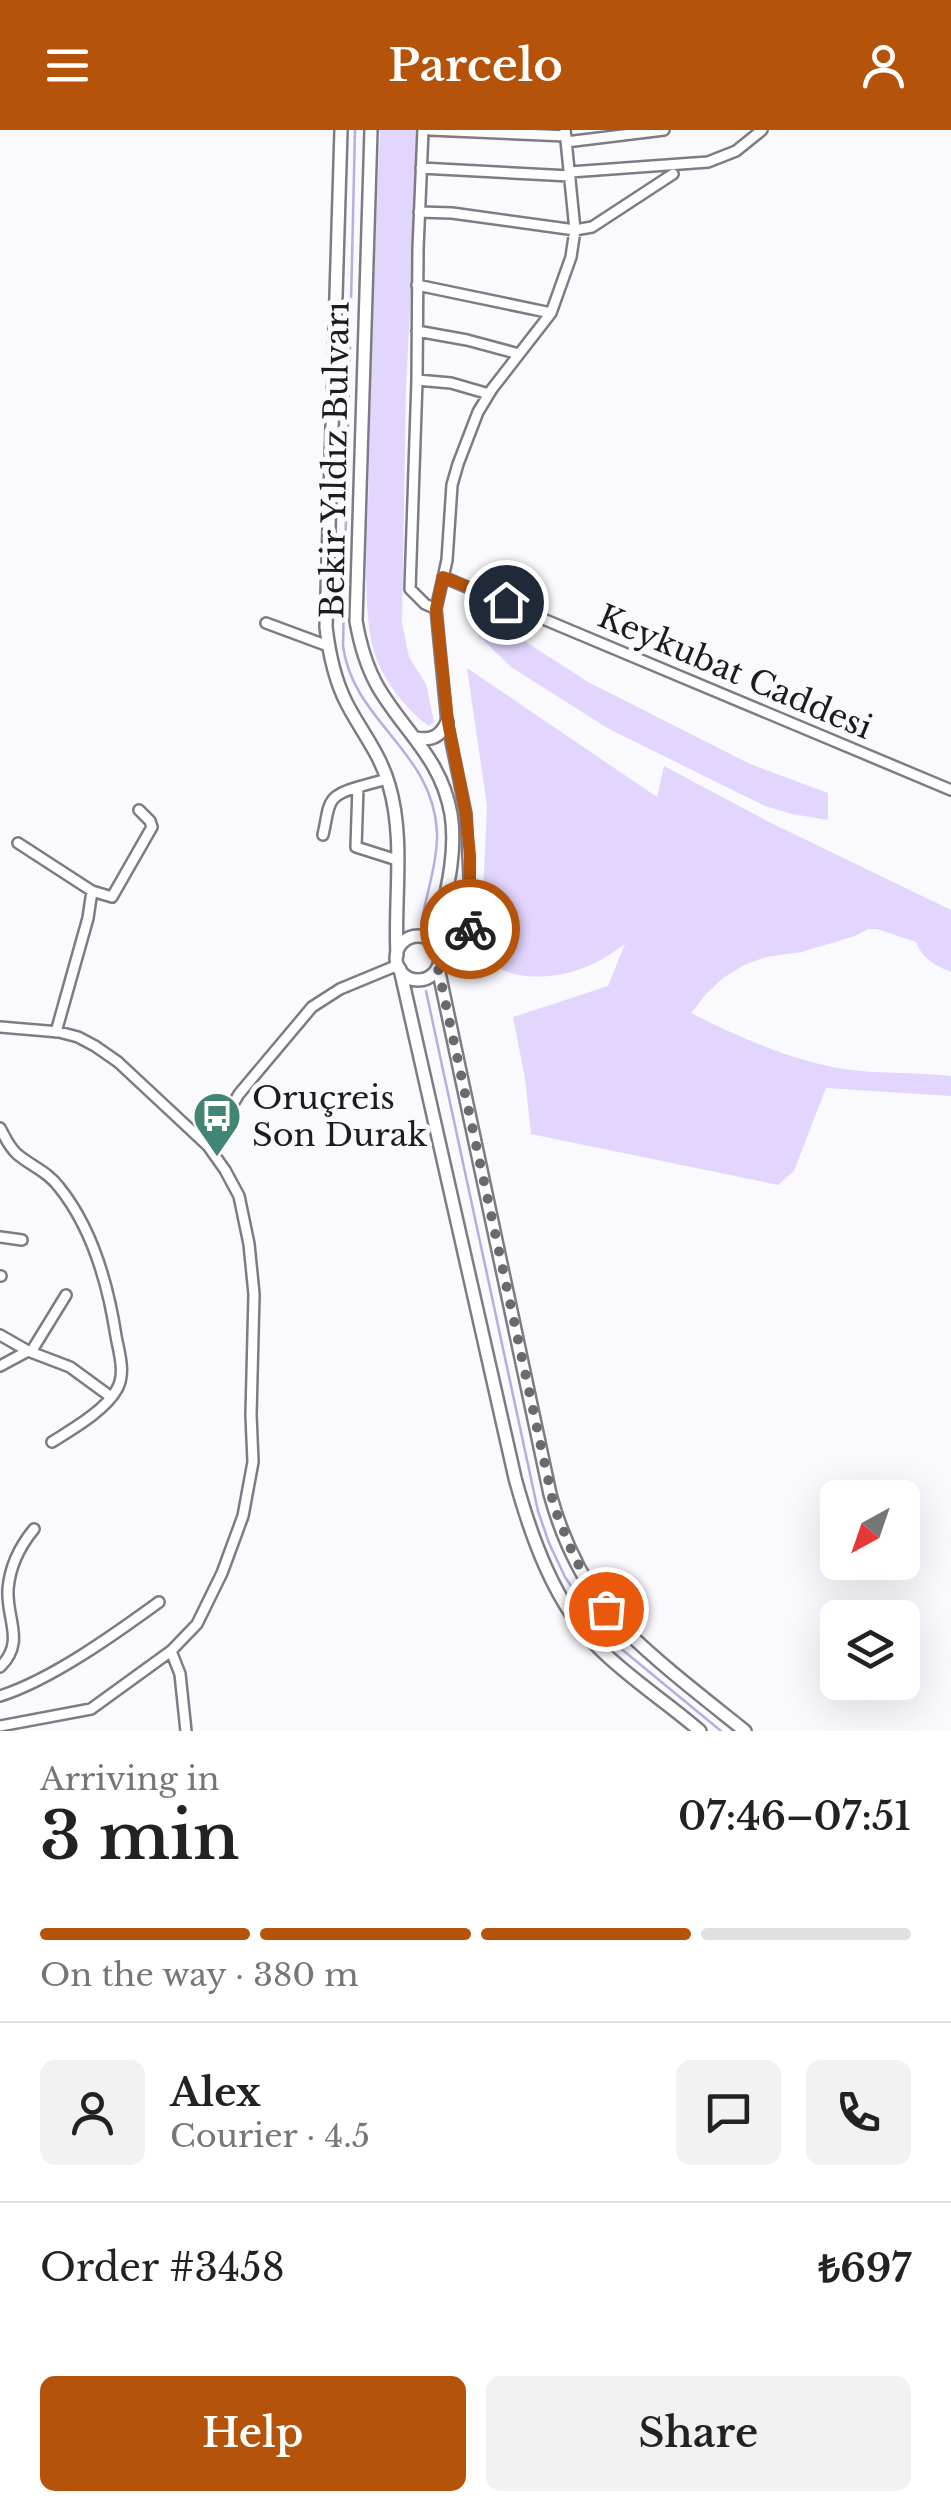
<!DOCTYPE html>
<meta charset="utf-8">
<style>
body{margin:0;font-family:"Libre Baskerville",serif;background:#f2f2f2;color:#222;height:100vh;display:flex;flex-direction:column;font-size:38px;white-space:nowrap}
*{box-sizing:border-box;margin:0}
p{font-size:32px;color:#767676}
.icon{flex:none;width:55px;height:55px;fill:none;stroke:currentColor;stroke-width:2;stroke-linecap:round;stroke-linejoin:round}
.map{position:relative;height:1601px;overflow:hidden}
.panel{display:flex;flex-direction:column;background:#fff;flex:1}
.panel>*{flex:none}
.needle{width:65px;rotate:220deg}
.controls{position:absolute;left:820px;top:1350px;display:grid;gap:20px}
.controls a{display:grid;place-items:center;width:100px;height:100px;border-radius:15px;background:#fff;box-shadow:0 10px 40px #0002;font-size:50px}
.pin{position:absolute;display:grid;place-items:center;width:85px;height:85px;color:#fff;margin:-42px;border:5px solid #fff;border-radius:50%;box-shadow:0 2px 10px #0007}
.courier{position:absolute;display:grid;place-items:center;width:100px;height:100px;margin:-50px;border:8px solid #b45309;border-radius:50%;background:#fff;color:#222;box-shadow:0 2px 12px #0007}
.overview em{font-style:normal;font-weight:600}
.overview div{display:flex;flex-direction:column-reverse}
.overview{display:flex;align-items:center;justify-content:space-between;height:170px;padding:0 40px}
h1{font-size:65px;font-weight:600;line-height:75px}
.bar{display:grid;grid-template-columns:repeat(4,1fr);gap:15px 10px;align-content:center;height:120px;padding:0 40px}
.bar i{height:12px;border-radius:8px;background:#e0e0e0}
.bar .selected{background:#b45309}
.bar p{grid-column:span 4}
.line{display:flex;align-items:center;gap:25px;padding:0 40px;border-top:2px solid #e0e0e0}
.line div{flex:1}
.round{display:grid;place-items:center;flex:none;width:105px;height:105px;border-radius:15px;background:#f2f2f2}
.action{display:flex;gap:20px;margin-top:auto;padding:20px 40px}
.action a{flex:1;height:115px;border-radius:15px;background:#b45309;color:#fff;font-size:40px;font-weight:600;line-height:115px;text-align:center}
.action a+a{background:#f2f2f2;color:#222}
header{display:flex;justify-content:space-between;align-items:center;height:130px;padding:0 40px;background:#b45309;color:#fff;font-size:45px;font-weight:600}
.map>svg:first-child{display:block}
.green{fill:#e2d6fe}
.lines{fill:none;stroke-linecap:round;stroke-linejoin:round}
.stream{stroke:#bcabe2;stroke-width:2.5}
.minor-casing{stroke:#7e7b85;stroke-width:14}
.major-casing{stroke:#7e7b85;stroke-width:16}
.minor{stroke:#fff;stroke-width:9}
.major{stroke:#fff;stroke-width:11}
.done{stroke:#6a696c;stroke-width:10;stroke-dasharray:0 18}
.route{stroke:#b45309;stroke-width:12}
.labels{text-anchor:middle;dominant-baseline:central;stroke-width:10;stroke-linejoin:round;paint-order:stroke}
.street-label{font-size:32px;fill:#1c1b1e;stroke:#faf9fd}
.poi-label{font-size:32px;fill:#1c1b1e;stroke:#faf9fd;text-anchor:start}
</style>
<header><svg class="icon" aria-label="menu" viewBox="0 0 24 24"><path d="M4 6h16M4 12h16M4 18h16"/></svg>Parcelo<svg class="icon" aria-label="person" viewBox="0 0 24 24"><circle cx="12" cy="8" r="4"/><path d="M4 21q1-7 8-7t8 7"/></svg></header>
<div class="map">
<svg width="951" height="1601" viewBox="0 0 951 1601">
<rect width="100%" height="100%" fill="#faf9fd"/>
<path class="green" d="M380,0H419L406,259L402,493L409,527L426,554L434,592L429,596C403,578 376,541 371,509C362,456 368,396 369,342C371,228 375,114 380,0Z
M486,486L588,552L750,634L828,663V690L792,684L765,676L609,599L511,537L475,502V492L479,487Z
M467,538L657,667L664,636L769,692L951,780V842C934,835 923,829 916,812L877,799H868L855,806L802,822L766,827L744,835L723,848L706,864L691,883C738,907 790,930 843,939C879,944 915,942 951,946V966L826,958L794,1041L778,1055L531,1004L525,948L513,887L608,856L625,814C613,822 599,833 583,838C550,851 487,855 481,808L487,676Z"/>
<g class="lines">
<path class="stream" d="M355,0L343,516C353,592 433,620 437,702C438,730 426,766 421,794
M426,861L538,1381L549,1413L565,1447L602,1503L721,1601"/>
<g class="minor-casing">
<path id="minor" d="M423,0L418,119L417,250L410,459L425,474L436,479
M430,0L566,6
M566,12L664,0
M421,38L570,46
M570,42L708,32L736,21L762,0
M419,82L452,83L575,100L592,97L673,44
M417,155L551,183
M417,201L467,210L519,224
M417,250L451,253L489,264
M443,447L951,660
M266,493L328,516
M387,649L358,657L356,717L397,730
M323,705C330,674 325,666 358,657
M18,713L92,761L112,767L152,697L150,691L139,680
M437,818L459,799L468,783
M439,835L453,828L462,819L468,808L471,789L466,684L447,592L436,479L447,430L452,355L458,334L478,282L492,259L551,183L571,127L575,100L565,0
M0,897L59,902L78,907L95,916L118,932L208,1016L225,1040L239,1066L249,1114L254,1164L251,1285L253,1332L243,1386L222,1443L197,1494L171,1521L91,1579L0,1596
M56,902L88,788L92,761
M0,998C5,1007 9,1017 17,1024C31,1036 47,1041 59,1057C93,1099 108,1154 116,1206C119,1223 126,1243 117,1259C106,1280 71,1300 52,1312
M208,1016L239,964L312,877L340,859L398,835
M0,1107L22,1110
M0,1146H1
M0,1205L28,1221L70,1237L111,1267
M31,1222L66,1165
M0,1236L28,1221
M171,1521L180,1544L186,1601
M0,1537C26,1512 6,1489 8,1459C10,1436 20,1416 34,1399
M0,1566C51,1550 115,1504 159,1472"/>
</g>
<g class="major-casing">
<path id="major" d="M341,0L326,497C329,523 334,548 346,572C360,600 380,623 389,655C405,709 394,769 397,825
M371,0L356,491C360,514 366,536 378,557C405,603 441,628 451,684C458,728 443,773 435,815
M416,608C431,611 441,606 447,592
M396 828a22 22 0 1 1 44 0a22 22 0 1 1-44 0Z
M438,838L550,1364C563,1412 588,1465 625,1500C662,1536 704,1568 745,1601
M400,839L515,1348C531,1407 555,1475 599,1518C630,1549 668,1573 700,1601"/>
</g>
<use href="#minor" class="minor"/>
<use href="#major" class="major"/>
</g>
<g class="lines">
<path class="done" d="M470,799C465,820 454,827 438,838L554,1377L575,1429L606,1479"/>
<path class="route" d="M470,799V726L466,684L448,592L436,479L443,447L506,472"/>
</g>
<defs>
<g id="bus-pin" transform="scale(2.5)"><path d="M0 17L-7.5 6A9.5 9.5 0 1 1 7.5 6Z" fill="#428476" stroke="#faf9fd"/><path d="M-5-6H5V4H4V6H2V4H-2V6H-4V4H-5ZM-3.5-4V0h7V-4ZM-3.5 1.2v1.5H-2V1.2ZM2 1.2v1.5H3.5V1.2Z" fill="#fff"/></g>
</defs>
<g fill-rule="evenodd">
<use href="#bus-pin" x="217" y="986"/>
</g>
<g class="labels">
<g class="street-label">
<text transform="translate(335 330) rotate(-89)">Bekir Yıldız Bulvarı</text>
<text transform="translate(735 542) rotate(23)">Keykubat Caddesi</text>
</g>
<g class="poi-label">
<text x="252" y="968">Oruçreis<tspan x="252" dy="37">Son Durak</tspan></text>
</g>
</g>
</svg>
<div class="controls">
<a><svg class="needle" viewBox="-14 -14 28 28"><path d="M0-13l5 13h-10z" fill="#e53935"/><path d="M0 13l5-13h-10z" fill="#767676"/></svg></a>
<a><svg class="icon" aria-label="layers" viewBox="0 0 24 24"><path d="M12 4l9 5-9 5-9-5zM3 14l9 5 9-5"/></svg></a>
</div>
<div class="pin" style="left:606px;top:1479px;background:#ea580c"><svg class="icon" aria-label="bag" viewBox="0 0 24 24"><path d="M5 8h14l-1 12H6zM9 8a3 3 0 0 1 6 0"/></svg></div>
<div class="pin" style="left:506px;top:472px;background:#1f2937"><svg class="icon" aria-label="home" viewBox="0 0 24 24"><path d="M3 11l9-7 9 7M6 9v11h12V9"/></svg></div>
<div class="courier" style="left:470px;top:799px"><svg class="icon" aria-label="bike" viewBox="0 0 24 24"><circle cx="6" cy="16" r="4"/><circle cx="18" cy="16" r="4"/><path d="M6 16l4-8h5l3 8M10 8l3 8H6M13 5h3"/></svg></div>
</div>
<section class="panel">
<div class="overview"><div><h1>3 min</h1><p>Arriving in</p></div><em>07:46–07:51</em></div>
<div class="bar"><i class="selected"></i><i class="selected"></i><i class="selected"></i><i></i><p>On the way · 380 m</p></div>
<div class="line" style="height:180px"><a class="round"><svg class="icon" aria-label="person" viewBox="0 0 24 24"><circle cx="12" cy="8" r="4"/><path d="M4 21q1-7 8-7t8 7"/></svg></a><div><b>Alex</b><p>Courier · 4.5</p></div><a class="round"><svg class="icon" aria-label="chat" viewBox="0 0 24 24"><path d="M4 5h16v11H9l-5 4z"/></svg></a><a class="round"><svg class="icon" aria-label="phone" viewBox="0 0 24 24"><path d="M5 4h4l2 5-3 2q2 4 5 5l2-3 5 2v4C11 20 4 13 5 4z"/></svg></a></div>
<div class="line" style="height:130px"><div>Order #3458</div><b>₺697</b></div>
<div class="action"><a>Help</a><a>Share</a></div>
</section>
